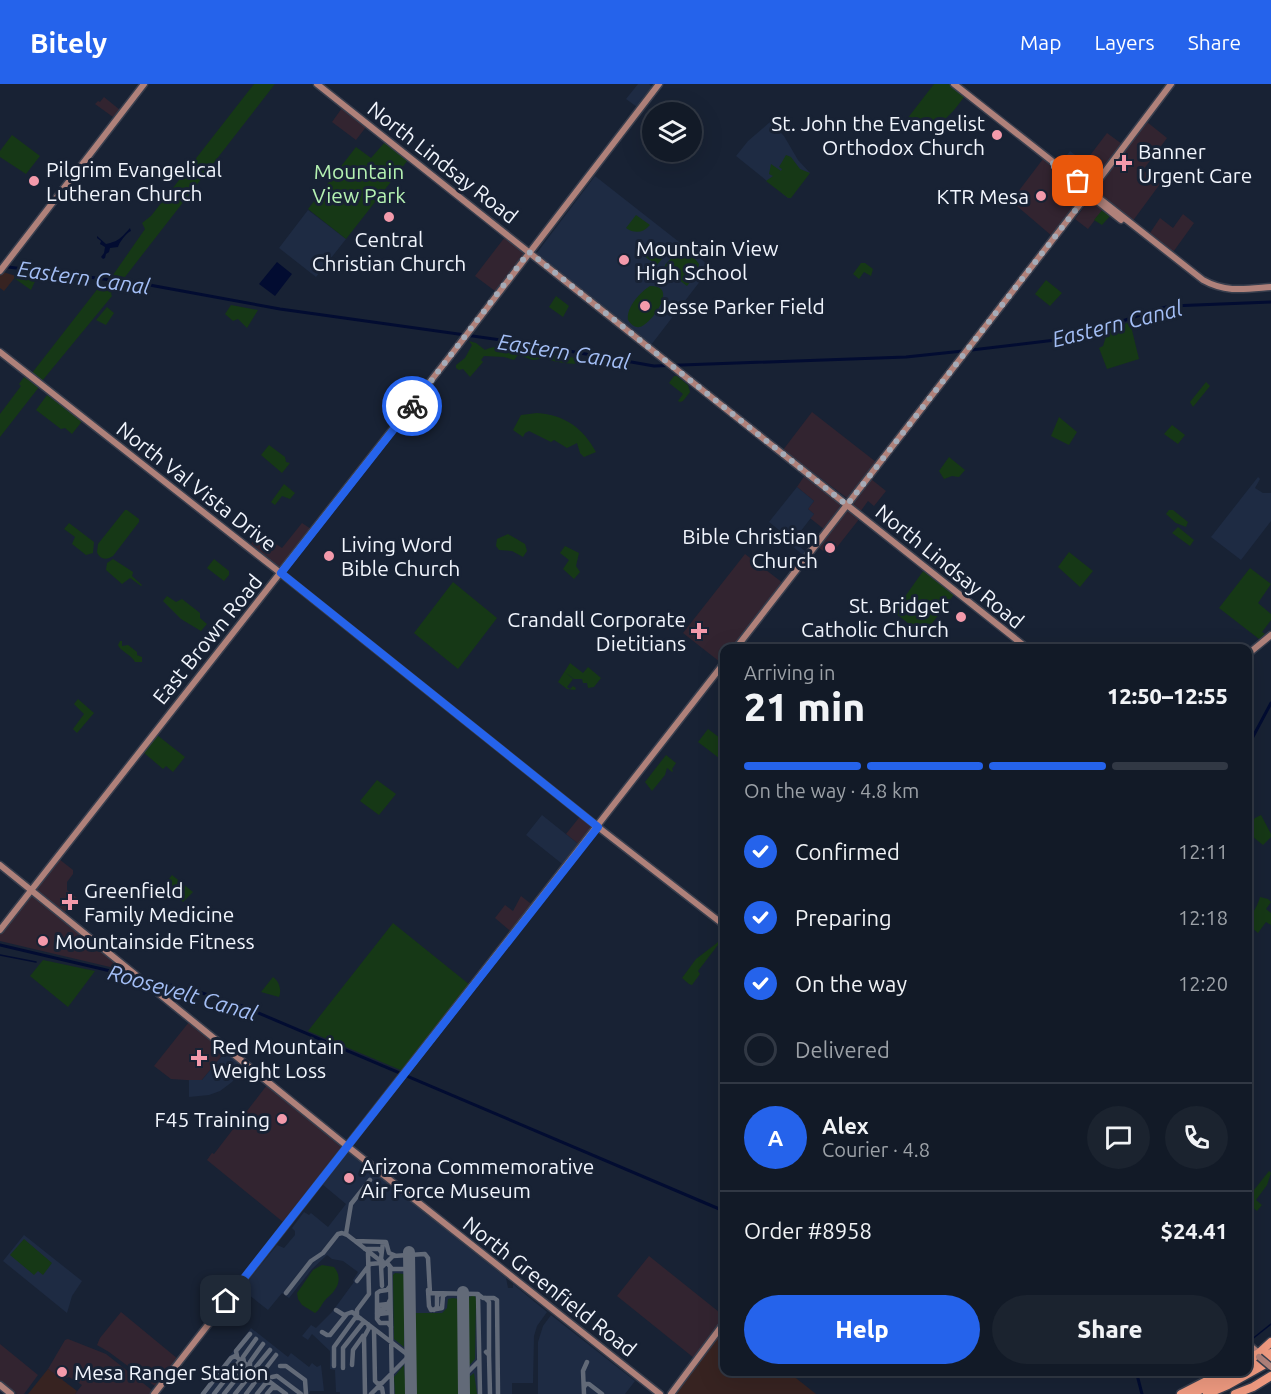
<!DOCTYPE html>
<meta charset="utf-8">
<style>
body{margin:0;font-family:Ubuntu,sans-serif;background:#1b232f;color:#f1f3f6;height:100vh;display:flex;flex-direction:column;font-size:22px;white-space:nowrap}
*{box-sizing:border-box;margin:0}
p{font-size:20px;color:#9ca1a7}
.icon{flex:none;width:33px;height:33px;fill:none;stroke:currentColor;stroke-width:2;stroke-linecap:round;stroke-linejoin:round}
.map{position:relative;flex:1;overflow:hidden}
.side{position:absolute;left:720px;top:560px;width:532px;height:732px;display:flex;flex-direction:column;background:#121a27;border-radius:12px;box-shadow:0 6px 24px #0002,0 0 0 2px #313844}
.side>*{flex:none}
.fabs{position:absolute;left:642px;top:18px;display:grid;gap:12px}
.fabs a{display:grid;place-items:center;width:60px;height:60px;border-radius:50%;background:#121a27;box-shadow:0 6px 24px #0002,0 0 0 2px #313844;font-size:30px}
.pin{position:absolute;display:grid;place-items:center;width:51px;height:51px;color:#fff;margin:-26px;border-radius:12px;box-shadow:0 3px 9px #0006}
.courier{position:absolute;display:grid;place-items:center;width:60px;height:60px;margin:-30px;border:4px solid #2563eb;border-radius:50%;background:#fff;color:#222;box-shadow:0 2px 8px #0007}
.head em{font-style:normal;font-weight:800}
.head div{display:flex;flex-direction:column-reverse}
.head{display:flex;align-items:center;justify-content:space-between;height:102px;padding:0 24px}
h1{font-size:39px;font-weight:800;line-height:45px}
.bar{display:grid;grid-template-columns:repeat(4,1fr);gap:9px 6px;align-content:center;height:72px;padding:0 24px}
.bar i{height:8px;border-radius:4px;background:#313844}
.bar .selected{background:#2563eb}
.bar p{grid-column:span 4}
.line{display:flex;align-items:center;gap:15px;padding:0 24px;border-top:2px solid #313844}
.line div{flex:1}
.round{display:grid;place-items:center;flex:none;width:63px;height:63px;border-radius:32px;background:#1b232f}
ol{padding:0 24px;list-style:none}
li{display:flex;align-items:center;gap:18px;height:66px}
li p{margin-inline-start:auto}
li .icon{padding:6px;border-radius:50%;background:#2563eb;color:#fff;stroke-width:4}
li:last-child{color:#9ca1a7}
li i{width:33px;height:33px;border:3px solid #313844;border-radius:50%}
.cta{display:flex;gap:12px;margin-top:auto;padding:12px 24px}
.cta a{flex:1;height:69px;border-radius:36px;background:#2563eb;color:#fff;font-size:24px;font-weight:800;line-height:69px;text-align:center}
.cta a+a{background:#1b232f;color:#f1f3f6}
header{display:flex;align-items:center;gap:36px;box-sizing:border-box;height:84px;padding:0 30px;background:#2563eb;color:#fff}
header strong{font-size:28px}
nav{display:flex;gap:33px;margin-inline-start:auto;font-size:21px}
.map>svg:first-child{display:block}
.commercial{fill:#322430}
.industrial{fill:#372321}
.built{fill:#1e2b43}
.green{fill:#163816}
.water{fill:#020c31}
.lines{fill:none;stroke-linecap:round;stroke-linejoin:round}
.stream{stroke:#020c31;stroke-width:1.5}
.canal{stroke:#020c31;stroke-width:3}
.taxiway{stroke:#626a78;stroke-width:4.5}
.runway{stroke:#626a78;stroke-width:12}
.major-casing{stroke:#383e4d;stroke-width:9}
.highway-casing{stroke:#383e4d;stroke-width:11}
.major{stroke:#af817a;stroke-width:6}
.highway{stroke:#ef9a80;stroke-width:8}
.major-bridge-casing{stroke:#383e4d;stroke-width:9;stroke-linecap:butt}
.major-bridge{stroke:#af817a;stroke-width:6}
.done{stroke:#a5abb7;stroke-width:6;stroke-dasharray:0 10.8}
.route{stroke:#2563eb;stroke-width:8}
.poi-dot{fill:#f39aab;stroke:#182234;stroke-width:2}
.labels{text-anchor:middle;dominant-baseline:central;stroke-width:6;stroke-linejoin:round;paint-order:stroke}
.poi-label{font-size:21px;fill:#f1f5fd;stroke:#182234;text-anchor:start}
.street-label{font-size:21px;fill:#f1f5fd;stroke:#182234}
.park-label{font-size:21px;fill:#b5f2b2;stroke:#182234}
.water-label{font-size:22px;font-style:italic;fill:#a3bef5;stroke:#182234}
</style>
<header>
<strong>Bitely</strong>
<nav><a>Map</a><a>Layers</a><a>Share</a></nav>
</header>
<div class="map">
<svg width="1271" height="1310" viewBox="0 0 1271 1310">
<rect width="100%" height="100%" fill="#182234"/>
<path class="commercial" d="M104,13L120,26L113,33L95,20L98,17L100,18Z
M342,24L366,43L356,56L332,38Z
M1147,38L1167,54L1143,86L1160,100L1132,138L1096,106Z
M1107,49L1122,60L1090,101H1087L1072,89L1082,76L1085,78Z
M1043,75L1083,111L1052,152L1011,117Z
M1090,115L1104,124L1088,145L1075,135Z
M1183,130L1194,139L1171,171L1148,152L1160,134L1173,144Z
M505,153L524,170L495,207L475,192Z
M812,328L876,378L847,414L783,366Z
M805,391L843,421L825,446L810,434L814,430L808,425L814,417L797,403Z
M871,395L886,407L874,422L868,417L860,428L852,420Z
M848,425L860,434L830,472L818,463Z
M302,439L311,445L281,484L251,460L257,452L272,465L276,460L282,464Z
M745,470L783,499L733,564H724V575L720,578L683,549Z
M582,730L598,743L582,763L566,750Z
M59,775L73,786V790L67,798V806L77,814L64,829L36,805Z
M521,812L535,823L514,850L495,834L505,821L513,827Z
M31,813H34L127,887L0,857V850Z
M189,938L226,967L201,997L171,995L154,982Z
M267,1001L341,1063L283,1138L207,1076L212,1069L214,1070Z
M649,1172L724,1232V1235L694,1274L617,1212Z
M121,1228L178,1275L156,1303L109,1268L97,1261L100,1254Z
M68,1255L106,1270L153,1307L151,1310H75L82,1301L69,1293L61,1296L48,1285L65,1256Z
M0,1260L38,1291L24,1310H17L0,1297Z"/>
<path class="industrial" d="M3,188L16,192L4,207L0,204V192Z
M724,1239V1287H787L816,1310H671Z
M48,1285L77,1307L75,1310H28Z"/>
<path class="built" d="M638,0H649L652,3L637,23L626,15Z
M770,38L784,52L798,76L810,89L788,114L736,72L748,57Z
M1070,67L1082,76L1072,89L1060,80Z
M595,92L711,183L651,261L536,170Z
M308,126L346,155L316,193L279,164Z
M1258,393L1260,395L1255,404L1263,409H1271V437L1241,476L1211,453Z
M797,403L814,417L808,425L814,430L793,457L806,468L803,471L787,458L789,454L769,438Z
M542,731L582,763L566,783L526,751Z
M226,967L244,982V984L232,998L220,1007L209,1011L189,1013V996H202Z
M348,1067L506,1194L508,1204H513V1200L547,1228L537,1242L534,1252L533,1299H512V1310H340V1308H336L335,1286L330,1285V1267L312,1250L308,1256L302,1252L311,1241L316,1244L332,1228L354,1198L353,1196L358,1188L343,1177L332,1175L327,1171L312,1185L289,1214L282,1209L268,1226L244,1207L243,1203L277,1161L284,1164L295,1151V1147L292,1144L304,1128L309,1131L311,1129L328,1143L346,1120L322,1100Z
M24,1151L82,1197L72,1212L67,1229L3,1177Z
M551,1231L635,1297L625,1310H538V1258L543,1242Z
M251,1244L288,1273L291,1269L309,1283L312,1279L317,1283L321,1281L324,1307H310L309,1310H200Z"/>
<path class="green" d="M254,0H275L125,193L113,191L145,145L142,139L151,132Z
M934,0H950L964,13C950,32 940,46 913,41L907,35Z
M12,51L40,72L26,90L0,73V67Z
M385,58L408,76L346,155L308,125L356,63L371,74Z
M786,71L791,73L800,85L810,89L791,114H788L766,97L773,92L769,90L771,80L781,87L782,85L779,83Z
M1103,125L1111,131L1102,141L1094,136Z
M636,131L650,141C643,149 635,150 626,144Z
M682,162L692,171L699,180L697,189L687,202L671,190L666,188L665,181Z
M653,164L660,165L666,170L657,181L644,172Z
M861,179H865L873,185L871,192L864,188L859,195L853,190Z
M16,192L36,195L31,206L14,194Z
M1046,196L1062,209L1050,222L1035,210Z
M650,202C680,201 651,240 640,243C634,244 631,240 628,236C626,224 640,208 650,202Z
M99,203L114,205L111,210L112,212L42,297L32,289Z
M556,212L569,222L563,233L549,223Z
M231,221L258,226L247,244L238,235L233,237L225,230Z
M107,223L114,229L106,241L96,236Z
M1130,238L1139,275L1107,285L1099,264L1103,262L1108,246Z
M469,257L476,259L485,266C495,260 516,263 528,268L577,274L579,279C574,281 552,278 546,274L533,276L518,271L514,276L504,273L484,272L481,276L483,278L470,293L463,285L459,286L456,284V281L465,274L472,261Z
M674,292H677L688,301L690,308L683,317L680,318L678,317L683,310L669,299Z
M24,293L39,303L0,353V330L21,302L19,300Z
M1206,298L1210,302L1193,323L1190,318Z
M47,311L83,336L72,350L65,344L61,345L36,326Z
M537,329C565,331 583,344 596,368L584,373L580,369L577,359L567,364L554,356L551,358L529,347L525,349L523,353L513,346L521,331Z
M1059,333L1077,348L1069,361L1051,352Z
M1172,341L1185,351L1178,360L1164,350Z
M269,361L285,373L286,378L290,379L282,389L261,371Z
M949,373L965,386L959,393L952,392L944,395L939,387Z
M284,400L295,409L290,415L282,412L275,421L271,418Z
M125,426H127L139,435V438L113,472C107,476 100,476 97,468L98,460Z
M1169,426H1173L1188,438L1186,443L1176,439L1166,430Z
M69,439L94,458L93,469L86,471L72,460L75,453L64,445Z
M1178,443L1194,456L1190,462L1172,449Z
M508,450L525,460L527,467L523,473L512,467L499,466L496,462L497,455Z
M565,462L579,469L576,482L580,488L574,495L563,485L569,476L560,469Z
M1069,468L1093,487L1080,503L1058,483Z
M113,475L133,488L132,492L142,501L141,502L130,494L122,500L106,486L107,479Z
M214,475L229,487V491L224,497L207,484Z
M926,483L956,508L923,551L894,528Z
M1250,484L1271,500L1258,519L1271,530V536L1262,548L1265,550L1259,555L1219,524Z
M453,498L497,534L458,585L414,549Z
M167,512L176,518L182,515L200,529V534L207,540L201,547L181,535L163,517Z
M122,557V562L128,561L137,568V571L142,573V578H135C131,570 121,568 118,561L120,557Z
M570,579L583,589L588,583L601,594L594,603L588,604L587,599H583L582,595H574L565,588L573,595L567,603L570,605L573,602L576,604L575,606L567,605L558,598Z
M78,615L94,629L77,649L73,645L84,630L74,620Z
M708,645L724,657V667L719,674L698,658Z
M157,651L185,673L173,688L166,682L163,685L143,668Z
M666,671L676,679L672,685L673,687L672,688L667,684L665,691L652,707L645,698Z
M377,696L396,710L379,731L360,717Z
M1261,731L1271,750V753L1263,761L1253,753L1248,752V742L1255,734Z
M172,791L193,808L183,818L174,810L171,813L160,806Z
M1260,813L1268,815L1271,818L1266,825L1271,829V841L1266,838L1258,849L1251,843L1248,846C1248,833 1257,825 1260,813Z
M393,839L470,901L403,987L308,947Z
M724,849V853L698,887L700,890L692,901L689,900L682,894L696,875L717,859Z
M43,876L95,887L68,923L30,892Z
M273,893C279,897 282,906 279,913L261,908Z
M1269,1087L1271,1089L1267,1101L1256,1116L1262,1121L1257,1127L1251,1122L1248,1126V1110L1250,1111Z
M24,1155L52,1179L43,1191L38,1187L34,1191L10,1171Z
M322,1181L334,1183C345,1197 334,1208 327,1214C321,1220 321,1225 315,1229L302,1221L298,1215L297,1209L313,1186Z
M395,1189L404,1190V1263L394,1255L393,1191Z
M474,1211L476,1214L475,1275L468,1283L467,1214Z
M453,1214L458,1215L459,1220L460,1310H416L415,1229H442L447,1224L448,1215Z
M404,1281L406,1310H395L394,1293Z
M474,1289L477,1310H469L468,1294Z"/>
<path class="water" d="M130,144L131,147C126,149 119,159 118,163L110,164L109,168L106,170L105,174L103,175L101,173L104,169L105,163L100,160L101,157L97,154V152L106,160C119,157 120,155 130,144Z
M277,178L292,190L275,212L259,200Z"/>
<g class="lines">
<path class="stream" d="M0,871L36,878
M1251,1256L1271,1240"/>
<path class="canal" d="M0,182L144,200L280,225L529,260L654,282L906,273L963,267L1072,254L1158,225L1171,222L1271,218
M1248,662L1271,619
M0,861L136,893
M142,894L202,909L242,922L724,1127
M1136,1287L1142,1310"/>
<path class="taxiway" d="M370,1096L351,1120L346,1150L382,1178L388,1180L392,1185H409
M355,1157L386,1158L389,1169L394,1171
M383,1158L381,1175L383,1178
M365,1165H379L381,1168
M381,1181L382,1202
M382,1183L393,1172L425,1170L428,1174L430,1209L478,1210L480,1310
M390,1184L392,1310
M357,1197L370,1180L381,1179
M390,1202L387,1206L380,1207L377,1209V1235L380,1239H388L391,1243
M428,1206L429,1222L431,1226L442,1224L443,1212L446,1210
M286,1209L311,1177L323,1169L338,1150L342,1149L347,1151
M479,1211L483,1214H494L497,1216L498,1310
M485,1214L489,1218V1271
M377,1225L379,1221L388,1220L390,1216
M336,1226L344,1231L352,1228L408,1271L410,1276
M434,1226L437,1223V1212L440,1210
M377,1229L379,1226L388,1224L390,1220
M357,1231V1226L369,1210L368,1169
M377,1234L379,1230L388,1229L390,1225
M374,1246L375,1297L378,1300L382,1299
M322,1248L327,1251H330L346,1231
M486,1268L489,1271L490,1310
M237,1272L236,1267L250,1250
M352,1281L353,1266L363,1252
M280,1282H286L305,1296L306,1310
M334,1282V1263L355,1234H360
M343,1284V1264L362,1240L365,1238
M272,1293L277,1292L301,1310
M464,1295L465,1291L479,1277
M584,1303L586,1300H589L602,1310
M377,1304H382L383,1310
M203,1310L231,1274L235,1272L286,1310
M214,1310L239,1278H244L243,1273L256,1255
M224,1310L244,1285L250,1283V1278L263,1260
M235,1310L252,1289L257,1288L256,1283L270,1266
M246,1310L258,1294L264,1293L263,1288L276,1271
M257,1310L265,1300L270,1298
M267,1310L272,1304H277
M365,1310L364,1253L369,1244L368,1240
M371,1310L408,1273L410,1266
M584,1310L583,1287L587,1278"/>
<path class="runway" d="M409,1168L411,1310
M463,1208L464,1310"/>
<g class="major-casing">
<path id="major" d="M317,0L1027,564
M954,0L1203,196C1226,209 1246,205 1271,203
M1066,92L1121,136
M0,187L144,0
M0,268L278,487L598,743L724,841
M736,564L1088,110L1171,0
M1248,570L1271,551
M0,781L347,1062L660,1310
M0,846L451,271L659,0
M1248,1260L1261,1271
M0,1301L11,1310
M154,1310L724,579
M671,1310L724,1239"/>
</g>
<g class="highway-casing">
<path id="highway" d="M1248,1275L1259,1269L1271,1258
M1248,1284L1271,1269
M1181,1310L1226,1287
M1191,1310L1241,1287
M1207,1310L1228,1301L1271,1277
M1235,1310L1253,1303L1271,1292"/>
</g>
<use href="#major" class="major"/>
<use href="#highway" class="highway"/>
<g class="major-bridge-casing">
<path id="major-bridge" d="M1259,1273L1271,1283"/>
</g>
<use href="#major-bridge" class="major-bridge"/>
</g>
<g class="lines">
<path class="done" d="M412,322L529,168L847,421L1088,110L1055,84L1050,77L1078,97"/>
<path class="route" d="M226,1217L598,743L281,489L412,322"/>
</g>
<g class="poi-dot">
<circle cx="997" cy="51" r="6"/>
<path d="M1121 70h6v6h6v6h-6v6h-6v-6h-6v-6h6z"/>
<circle cx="34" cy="97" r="6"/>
<circle cx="1041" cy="112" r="6"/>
<circle cx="389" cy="133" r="6"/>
<circle cx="624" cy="176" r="6"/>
<circle cx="645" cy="222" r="6"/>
<circle cx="830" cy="464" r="6"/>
<circle cx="329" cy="472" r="6"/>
<circle cx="961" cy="533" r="6"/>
<path d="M696 538h6v6h6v6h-6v6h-6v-6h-6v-6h6z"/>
<path d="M67 809h6v6h6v6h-6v6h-6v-6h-6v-6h6z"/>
<circle cx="43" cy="857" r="6"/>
<path d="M196 965h6v6h6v6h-6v6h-6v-6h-6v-6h6z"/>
<circle cx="282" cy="1035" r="6"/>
<circle cx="349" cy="1094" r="6"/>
<circle cx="62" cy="1288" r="6"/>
</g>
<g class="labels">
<g class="poi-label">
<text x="985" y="39" text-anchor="end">St. John the Evangelist<tspan x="985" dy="24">Orthodox Church</tspan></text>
<text x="1138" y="67">Banner<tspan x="1138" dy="24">Urgent Care</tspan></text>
<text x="46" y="85">Pilgrim Evangelical<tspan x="46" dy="24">Lutheran Church</tspan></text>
<text x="1029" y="112" text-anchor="end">KTR Mesa</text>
<text x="389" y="155" text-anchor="middle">Central<tspan x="389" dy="24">Christian Church</tspan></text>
<text x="636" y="164">Mountain View<tspan x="636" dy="24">High School</tspan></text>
<text x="657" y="222">Jesse Parker Field</text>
<text x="818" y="452" text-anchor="end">Bible Christian<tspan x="818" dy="24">Church</tspan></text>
<text x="341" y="460">Living Word<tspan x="341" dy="24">Bible Church</tspan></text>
<text x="949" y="521" text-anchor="end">St. Bridget<tspan x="949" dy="24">Catholic Church</tspan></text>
<text x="686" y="535" text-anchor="end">Crandall Corporate<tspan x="686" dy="24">Dietitians</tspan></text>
<text x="84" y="806">Greenfield<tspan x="84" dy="24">Family Medicine</tspan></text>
<text x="55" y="857">Mountainside Fitness</text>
<text x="212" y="962">Red Mountain<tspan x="212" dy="24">Weight Loss</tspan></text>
<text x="270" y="1035" text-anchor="end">F45 Training</text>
<text x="361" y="1082">Arizona Commemorative<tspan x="361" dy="24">Air Force Museum</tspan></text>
<text x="74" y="1288">Mesa Ranger Station</text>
</g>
<g class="street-label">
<text transform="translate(443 78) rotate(38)">North Lindsay Road</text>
<text transform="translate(197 402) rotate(38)">North Val Vista Drive</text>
<text transform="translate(950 482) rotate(39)">North Lindsay Road</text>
<text transform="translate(207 555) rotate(-51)">East Brown Road</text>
<text transform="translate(550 1202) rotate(38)">North Greenfield Road</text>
</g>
<g class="park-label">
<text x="359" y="87">Mountain<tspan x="359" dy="24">View Park</tspan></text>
</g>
<g class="water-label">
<text transform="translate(84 193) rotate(8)">Eastern Canal</text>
<text transform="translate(1117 239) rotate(-14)">Eastern Canal</text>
<text transform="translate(564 267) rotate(9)">Eastern Canal</text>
<text transform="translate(183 908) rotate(16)">Roosevelt Canal</text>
</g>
</g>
</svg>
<div class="fabs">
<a><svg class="icon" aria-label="layers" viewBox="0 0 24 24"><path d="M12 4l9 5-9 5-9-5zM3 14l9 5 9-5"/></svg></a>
</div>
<div class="pin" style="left:1078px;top:97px;background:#ea580c"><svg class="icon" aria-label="bag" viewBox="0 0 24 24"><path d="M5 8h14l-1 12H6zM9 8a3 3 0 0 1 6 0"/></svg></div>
<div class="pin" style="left:226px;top:1217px;background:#1f2937"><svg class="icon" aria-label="home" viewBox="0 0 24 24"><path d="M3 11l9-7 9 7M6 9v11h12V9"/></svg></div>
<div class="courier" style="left:412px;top:322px"><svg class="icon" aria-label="bike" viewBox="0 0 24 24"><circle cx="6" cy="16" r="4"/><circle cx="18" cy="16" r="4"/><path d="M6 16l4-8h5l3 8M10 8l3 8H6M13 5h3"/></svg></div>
<section class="side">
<div class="head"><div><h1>21 min</h1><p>Arriving in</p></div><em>12:50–12:55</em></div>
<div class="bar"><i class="selected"></i><i class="selected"></i><i class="selected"></i><i></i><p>On the way · 4.8 km</p></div>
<ol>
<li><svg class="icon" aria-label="check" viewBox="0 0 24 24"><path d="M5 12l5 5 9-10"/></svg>Confirmed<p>12:11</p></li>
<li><svg class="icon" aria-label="check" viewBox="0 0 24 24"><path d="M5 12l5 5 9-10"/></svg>Preparing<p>12:18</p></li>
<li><svg class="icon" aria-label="check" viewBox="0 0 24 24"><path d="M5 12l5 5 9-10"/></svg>On the way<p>12:20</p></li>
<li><i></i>Delivered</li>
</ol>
<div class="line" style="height:108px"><b class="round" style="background:#2563eb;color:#fff">A</b><div><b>Alex</b><p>Courier · 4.8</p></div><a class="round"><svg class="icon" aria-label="chat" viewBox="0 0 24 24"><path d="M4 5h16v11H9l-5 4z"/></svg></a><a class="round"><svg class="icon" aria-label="phone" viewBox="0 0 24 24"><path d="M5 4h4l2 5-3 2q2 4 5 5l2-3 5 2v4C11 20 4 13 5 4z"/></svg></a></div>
<div class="line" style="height:78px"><div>Order #8958</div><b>$24.41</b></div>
<div class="cta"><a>Help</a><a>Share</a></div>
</section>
</div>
